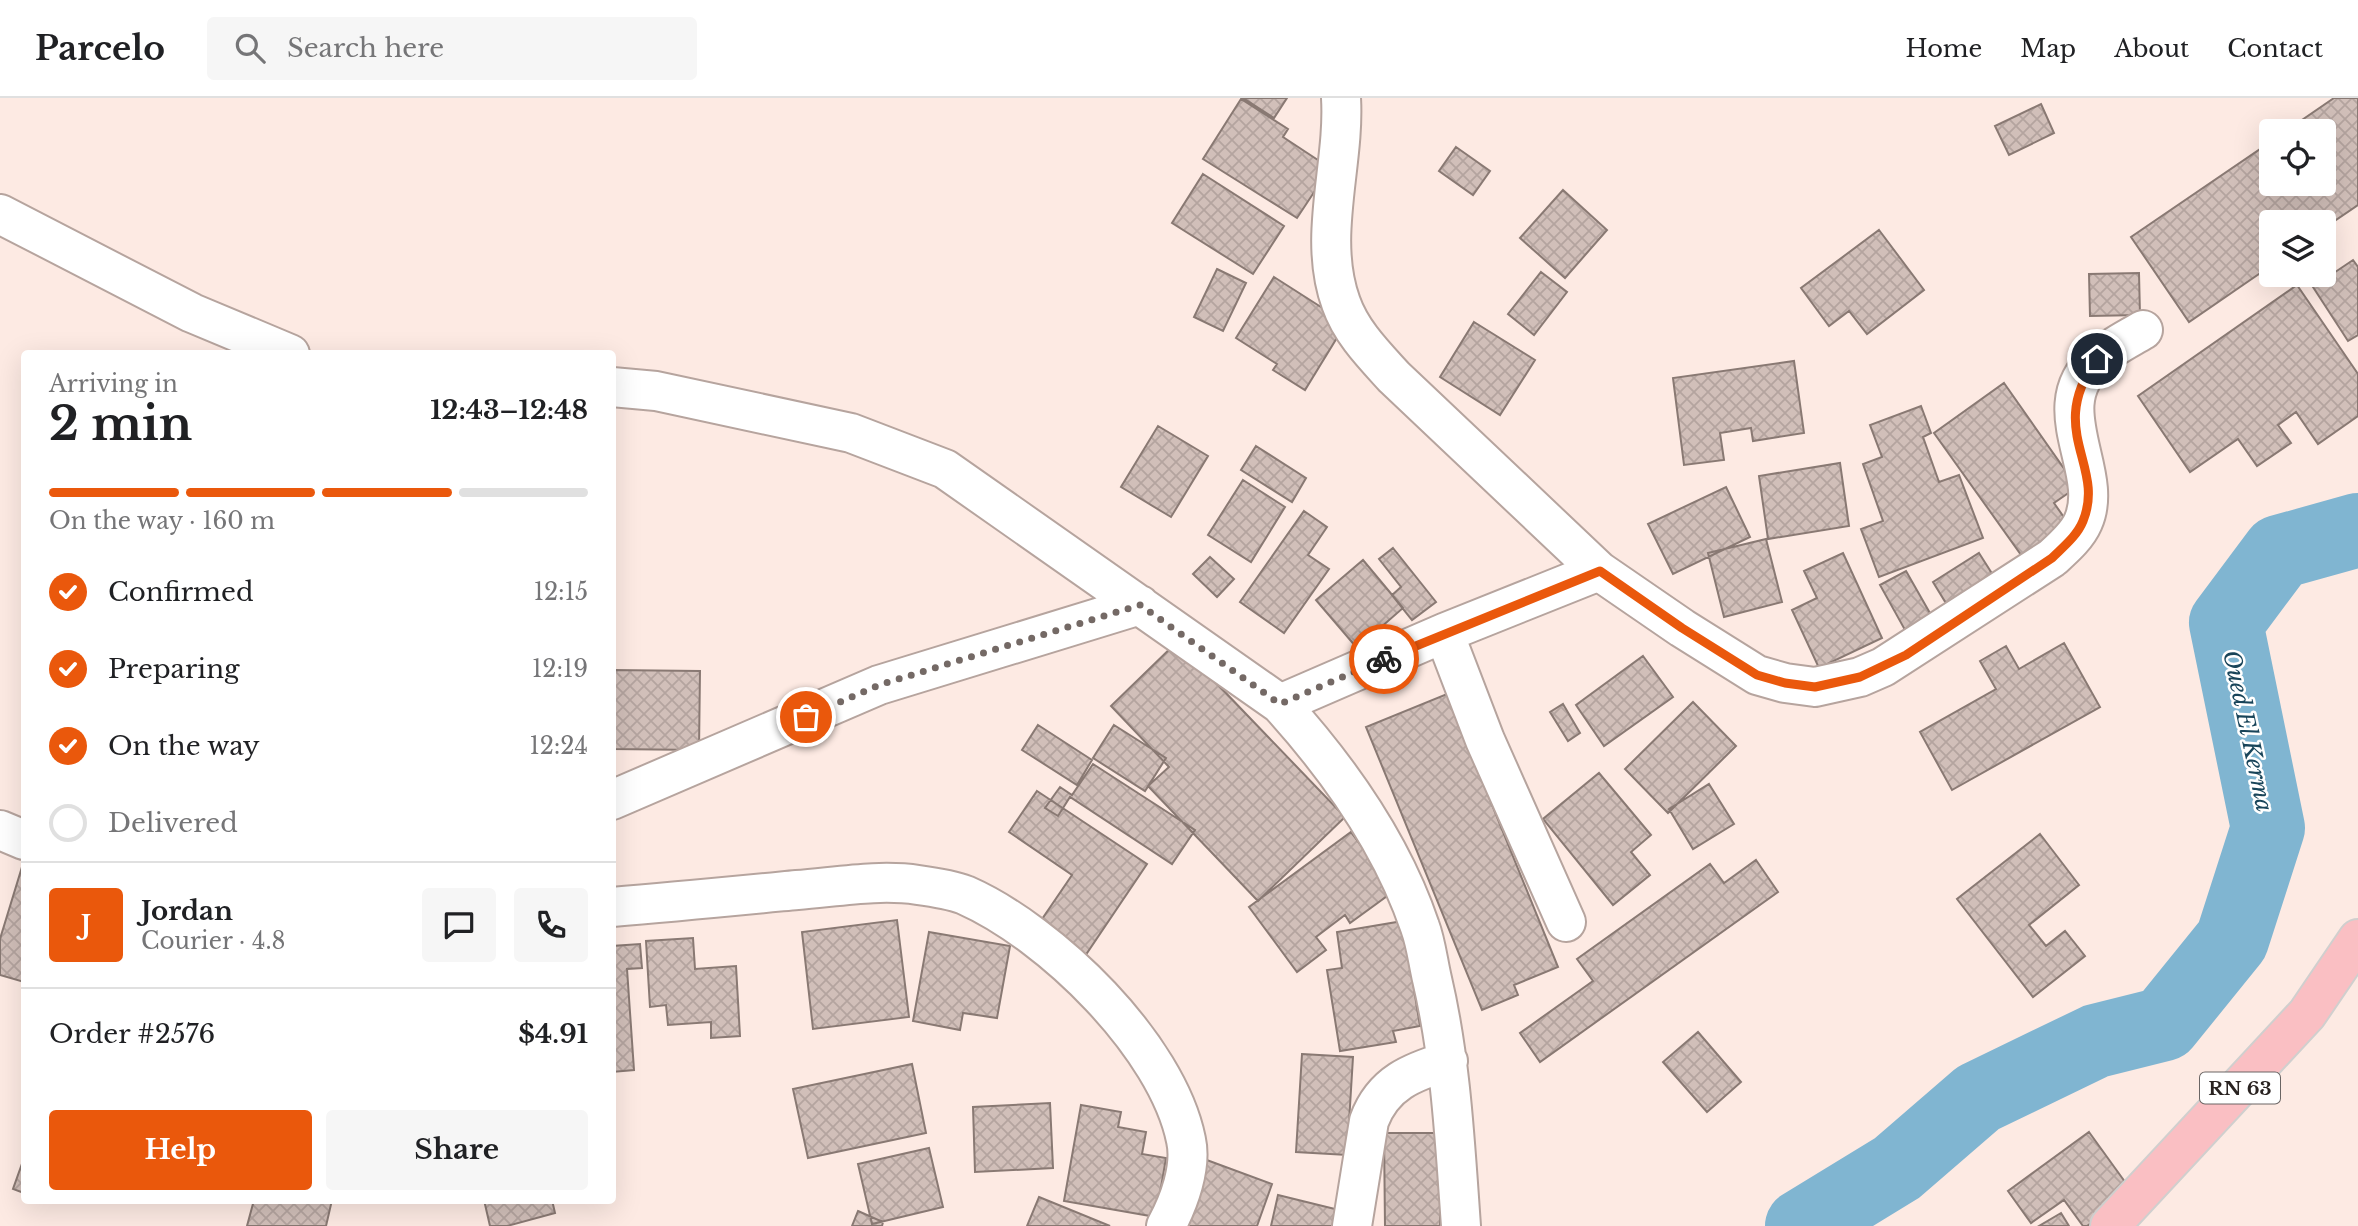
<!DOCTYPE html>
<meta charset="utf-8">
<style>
body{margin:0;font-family:"Libre Baskerville",serif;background:#f6f6f6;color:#202124;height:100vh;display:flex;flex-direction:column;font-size:26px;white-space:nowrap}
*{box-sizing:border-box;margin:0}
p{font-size:23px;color:#757577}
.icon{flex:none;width:38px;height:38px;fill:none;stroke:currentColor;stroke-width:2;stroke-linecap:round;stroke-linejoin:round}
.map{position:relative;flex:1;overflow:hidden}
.sheet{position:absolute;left:21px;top:252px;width:595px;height:854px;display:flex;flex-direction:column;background:#fff;border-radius:7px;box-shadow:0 7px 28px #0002}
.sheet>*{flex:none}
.buttons{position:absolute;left:2259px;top:21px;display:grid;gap:14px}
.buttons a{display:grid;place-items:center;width:77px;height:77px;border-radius:7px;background:#fff;box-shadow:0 7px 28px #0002;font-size:35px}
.pin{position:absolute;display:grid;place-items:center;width:60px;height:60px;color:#fff;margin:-30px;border:4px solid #fff;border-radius:50%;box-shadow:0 2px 7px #0007}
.courier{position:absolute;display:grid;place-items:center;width:70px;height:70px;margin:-35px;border:5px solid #ea580c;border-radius:50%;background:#fff;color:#222;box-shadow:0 2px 9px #0007}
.head em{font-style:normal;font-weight:700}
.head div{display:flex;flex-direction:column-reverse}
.head{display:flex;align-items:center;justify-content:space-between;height:119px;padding:0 28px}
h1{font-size:46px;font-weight:700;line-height:52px}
.bar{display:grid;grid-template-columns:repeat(4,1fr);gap:10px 7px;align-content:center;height:84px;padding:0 28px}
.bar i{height:9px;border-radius:5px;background:#e0e0e0}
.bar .selected{background:#ea580c}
.bar p{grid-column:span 4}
.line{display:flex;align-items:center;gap:18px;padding:0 28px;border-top:2px solid #e0e0e0}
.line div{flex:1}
.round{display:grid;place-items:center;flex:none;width:74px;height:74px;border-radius:7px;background:#f6f6f6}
ol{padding:0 28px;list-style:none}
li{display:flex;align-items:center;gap:21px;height:77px}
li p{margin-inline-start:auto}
li .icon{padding:7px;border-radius:50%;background:#ea580c;color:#fff;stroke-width:4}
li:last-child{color:#757577}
li i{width:38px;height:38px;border:4px solid #e0e0e0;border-radius:50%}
.button{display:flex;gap:14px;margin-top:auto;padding:14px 28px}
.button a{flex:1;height:80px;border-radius:7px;background:#ea580c;color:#fff;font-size:28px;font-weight:700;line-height:80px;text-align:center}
.button a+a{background:#f6f6f6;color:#202124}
header{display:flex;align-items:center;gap:42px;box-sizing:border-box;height:98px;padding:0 35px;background:#fff;border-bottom:2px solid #e0e0e0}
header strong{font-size:33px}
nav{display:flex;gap:38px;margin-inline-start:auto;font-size:24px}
.search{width:490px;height:63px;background:#f6f6f6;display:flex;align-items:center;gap:18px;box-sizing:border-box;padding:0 24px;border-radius:7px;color:#757577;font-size:26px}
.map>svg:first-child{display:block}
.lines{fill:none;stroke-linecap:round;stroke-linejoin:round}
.river{stroke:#80b5d1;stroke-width:74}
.building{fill:url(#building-cross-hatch);stroke:#897973;stroke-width:2}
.minor-casing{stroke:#b6a49e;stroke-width:42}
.major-casing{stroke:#d0cfce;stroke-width:42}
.minor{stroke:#fff;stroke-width:38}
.major{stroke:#fabfc3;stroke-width:38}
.done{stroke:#746965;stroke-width:7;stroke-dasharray:0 12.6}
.route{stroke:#ea580c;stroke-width:9}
.labels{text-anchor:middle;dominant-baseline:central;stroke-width:5;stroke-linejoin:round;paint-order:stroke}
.shield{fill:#fff;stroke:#6a6564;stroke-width:2}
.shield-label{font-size:19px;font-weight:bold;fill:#2a2321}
.water-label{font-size:23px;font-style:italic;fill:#184459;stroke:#fff}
</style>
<header>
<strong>Parcelo</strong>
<div class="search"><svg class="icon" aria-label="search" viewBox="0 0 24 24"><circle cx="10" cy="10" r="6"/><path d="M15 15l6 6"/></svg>Search here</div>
<nav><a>Home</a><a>Map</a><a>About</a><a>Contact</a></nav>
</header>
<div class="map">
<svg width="2358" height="1128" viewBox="0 0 2358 1128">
<defs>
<pattern id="building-cross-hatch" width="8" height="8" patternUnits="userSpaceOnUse" patternTransform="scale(1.75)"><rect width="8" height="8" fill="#d1bfb9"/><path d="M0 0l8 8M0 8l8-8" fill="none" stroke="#b4a49f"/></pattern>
</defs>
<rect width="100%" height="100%" fill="#fdeae3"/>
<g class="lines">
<path class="river" d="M1802,1128L1897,1070L1978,1000L2096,943L2164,926L2232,842L2268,730L2226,525L2279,454L2358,432"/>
</g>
<path class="building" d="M1243,0H1287L1274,20Z
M2334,0H2358V107L2324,130V124H2272V167L2189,224L2131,139L2272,43V86H2324V33H2286Z
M1241,1L1288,31L1283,39L1330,70L1297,120L1203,61Z
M2041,6L2054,35L2009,57L1995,28Z
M1456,49L1490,73L1473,97L1439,73Z
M1203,76L1284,128L1253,176L1172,125Z
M1563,92L1607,132L1565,180L1520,140Z
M1879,132L1924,192L1867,236L1849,213L1829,228L1801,190Z
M2353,162L2358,169V237L2348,243L2313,189Z
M1217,171L1246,185L1223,233L1194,219Z
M1541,174L1567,194L1534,237L1508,216Z
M2139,175L2140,217L2090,218L2089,176Z
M1274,179L1346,225L1305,292L1273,272L1277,266L1236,240Z
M2297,187L2358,276V318L2318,346L2296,314L2278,327L2291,345L2257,368L2238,341L2190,374L2138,298Z
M1474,224L1535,262L1500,317L1440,279Z
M1794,263L1804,335L1753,343L1751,330L1720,335L1724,362L1684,367L1673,280Z
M2004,285L2077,389L2054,405L2070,428L2024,461L1934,335Z
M1921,308L1931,335L1923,339L1939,384L1959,377L1983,440L1879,479L1861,431L1883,423L1863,366L1882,359L1870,327Z
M1158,328L1208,358L1171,419L1121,389Z
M1256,348L1306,380L1292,404L1241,372Z
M1840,365L1849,428L1768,441L1759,378Z
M1243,382L1285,409L1251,464L1208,437Z
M1726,389L1750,439L1673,476L1648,426Z
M1304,413L1327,429L1308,457L1329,471L1284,535L1240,504Z
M1766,441L1782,504L1724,519L1708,455Z
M1393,450L1436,504L1412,522L1392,497L1401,489L1379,461Z
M1843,455L1882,540L1819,570L1792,512L1817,500L1804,473Z
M1979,455L1998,485L1952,515L1933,484Z
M1210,459L1234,481L1217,499L1193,476Z
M1363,462L1403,510L1357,550L1316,502Z
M1906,473L1931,517L1905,532L1880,487Z
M1177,544L1345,719L1258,803L1148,688L1169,669L1111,608Z
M2064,545L2100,609L1952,692L1920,634L1996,591L1980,563L2006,548L2019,571Z
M1643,558L1673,599L1604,648L1576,607Z
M612,572L700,573L699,652L612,651Z
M1447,596L1558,869L1514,887L1518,897L1482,912L1366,629Z
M1693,604L1736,648L1668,715L1625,671Z
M1563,606L1580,635L1568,643L1550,614Z
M1038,627L1092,662L1077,687L1022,652Z
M1114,627L1166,660L1145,693L1093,660Z
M1093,666L1195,732L1172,766L1070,699L1058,718L1045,710L1060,689L1072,697Z
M1599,675L1651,737L1631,754L1650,777L1613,807L1543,721Z
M1709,686L1734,726L1693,751L1669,711Z
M1037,693L1147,766L1085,858L1038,827L1072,777L1009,734Z
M1351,734L1394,793L1350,825L1345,817L1316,839L1326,852L1297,874L1249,809Z
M2040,736L2079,787L2029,827L2046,848L2065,833L2085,858L2033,899L1957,801Z
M1756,762L1778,794L1540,964L1520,935L1593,883L1577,861L1710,766L1724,785Z
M22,769L24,770V884L0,877V841Z
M897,822L909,919L813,931L802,834Z
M1403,823L1420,928L1393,933L1396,944L1340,953L1327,872L1342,870L1337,834Z
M929,834L1010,848L997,920L963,915L960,932L913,923Z
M693,840L695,871L736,868L740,938L711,940V924L668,927L666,907L650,909L646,843Z
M640,846L642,870L627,871L634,972L612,974V848Z
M1698,934L1741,984L1707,1014L1663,964Z
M1302,956L1353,959L1347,1057L1296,1054Z
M912,966L926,1035L808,1060L793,991Z
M1050,1005L1053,1070L975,1074L973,1009Z
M1081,1007L1121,1014L1118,1029L1146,1034L1142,1056L1166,1060L1156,1119L1064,1103Z
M2089,1034L2133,1095L2087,1128H2083L2064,1102L2031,1125L2008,1093Z
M1384,1035H1440V1128H1385Z
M929,1050L943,1109L872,1126L858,1066Z
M24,1060V1095L13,1091Z
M1204,1061L1272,1086L1257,1128H1181Z
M1278,1097L1339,1112L1335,1128H1271Z
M1039,1099L1110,1128H1027Z
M254,1102H332L326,1128H247Z
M484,1102H552L555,1115L507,1128H490Z
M858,1113L883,1124L882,1128H852Z
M2061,1115L2069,1128H2039Z"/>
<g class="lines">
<g class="minor-casing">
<path id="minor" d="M1341,0C1345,67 1317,139 1341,205C1351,234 1374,257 1394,279L1599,473L1682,530L1757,577L1785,585L1815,589L1860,579L1883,569L2052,460C2063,450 2077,438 2083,424C2106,373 2042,309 2098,261C2111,249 2128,241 2143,232
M0,116L192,215L290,256
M612,289L656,293L851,335L945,371L1280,606C1338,670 1392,746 1420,829C1426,845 1428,864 1432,881C1451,962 1455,1045 1461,1128
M1444,535L1485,642L1566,824
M1280,606L1444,535L1599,473
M612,702L879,587L1140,507
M0,732L24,742
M612,809C674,804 735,798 797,792C836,789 879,781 918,787C933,789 952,792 965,797C1051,835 1167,948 1186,1042C1192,1069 1179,1104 1166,1128
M1352,1128L1369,1023C1383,985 1412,974 1448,963"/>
</g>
<g class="major-casing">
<path id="major" d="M2110,1128L2307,916L2358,841"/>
</g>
<use href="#minor" class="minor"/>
<use href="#major" class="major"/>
</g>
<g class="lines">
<path class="done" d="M806,619L879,587L1140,507L1280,606L1384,561"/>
<path class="route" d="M1384,561L1600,473L1682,530L1757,577L1785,585L1815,589L1860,579L1906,557L2052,460C2063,449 2077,438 2083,423C2106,367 2045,333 2097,261"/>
</g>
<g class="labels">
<rect class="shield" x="2200" y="974.5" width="80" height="31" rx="5"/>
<g class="shield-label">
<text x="2240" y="990">RN 63</text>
</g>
<g class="water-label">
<text transform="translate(2248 633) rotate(78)">Oued El Kerma</text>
</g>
</g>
</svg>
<div class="buttons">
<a><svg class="icon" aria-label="locate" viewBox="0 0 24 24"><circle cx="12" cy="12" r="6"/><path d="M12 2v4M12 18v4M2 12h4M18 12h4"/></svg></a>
<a><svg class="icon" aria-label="layers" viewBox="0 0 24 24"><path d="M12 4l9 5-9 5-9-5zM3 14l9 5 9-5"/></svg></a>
</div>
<div class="pin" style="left:806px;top:619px;background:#ea580c"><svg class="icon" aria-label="bag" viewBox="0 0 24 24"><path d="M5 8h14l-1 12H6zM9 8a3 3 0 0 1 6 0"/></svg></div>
<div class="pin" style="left:2097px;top:261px;background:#1f2937"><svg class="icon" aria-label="home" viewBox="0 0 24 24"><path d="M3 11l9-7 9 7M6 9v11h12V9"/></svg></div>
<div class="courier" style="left:1384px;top:561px"><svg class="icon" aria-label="bike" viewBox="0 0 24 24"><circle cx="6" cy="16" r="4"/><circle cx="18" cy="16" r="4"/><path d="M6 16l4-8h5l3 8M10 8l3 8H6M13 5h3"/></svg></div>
<section class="sheet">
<div class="head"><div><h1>2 min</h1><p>Arriving in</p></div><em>12:43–12:48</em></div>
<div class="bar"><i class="selected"></i><i class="selected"></i><i class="selected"></i><i></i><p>On the way · 160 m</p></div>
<ol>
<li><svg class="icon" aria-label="check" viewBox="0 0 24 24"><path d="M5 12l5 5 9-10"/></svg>Confirmed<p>12:15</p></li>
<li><svg class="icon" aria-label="check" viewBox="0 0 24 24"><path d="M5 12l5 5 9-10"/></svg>Preparing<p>12:19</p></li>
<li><svg class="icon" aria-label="check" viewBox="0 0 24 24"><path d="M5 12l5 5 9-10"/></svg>On the way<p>12:24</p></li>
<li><i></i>Delivered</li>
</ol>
<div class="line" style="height:126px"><b class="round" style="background:#ea580c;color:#fff">J</b><div><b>Jordan</b><p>Courier · 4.8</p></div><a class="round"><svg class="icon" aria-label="chat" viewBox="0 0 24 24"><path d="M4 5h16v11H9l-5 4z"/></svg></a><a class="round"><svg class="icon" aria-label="phone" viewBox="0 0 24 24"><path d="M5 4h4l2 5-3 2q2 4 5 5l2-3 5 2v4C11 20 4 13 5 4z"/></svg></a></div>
<div class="line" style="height:91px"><div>Order #2576</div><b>$4.91</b></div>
<div class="button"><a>Help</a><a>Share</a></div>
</section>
</div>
